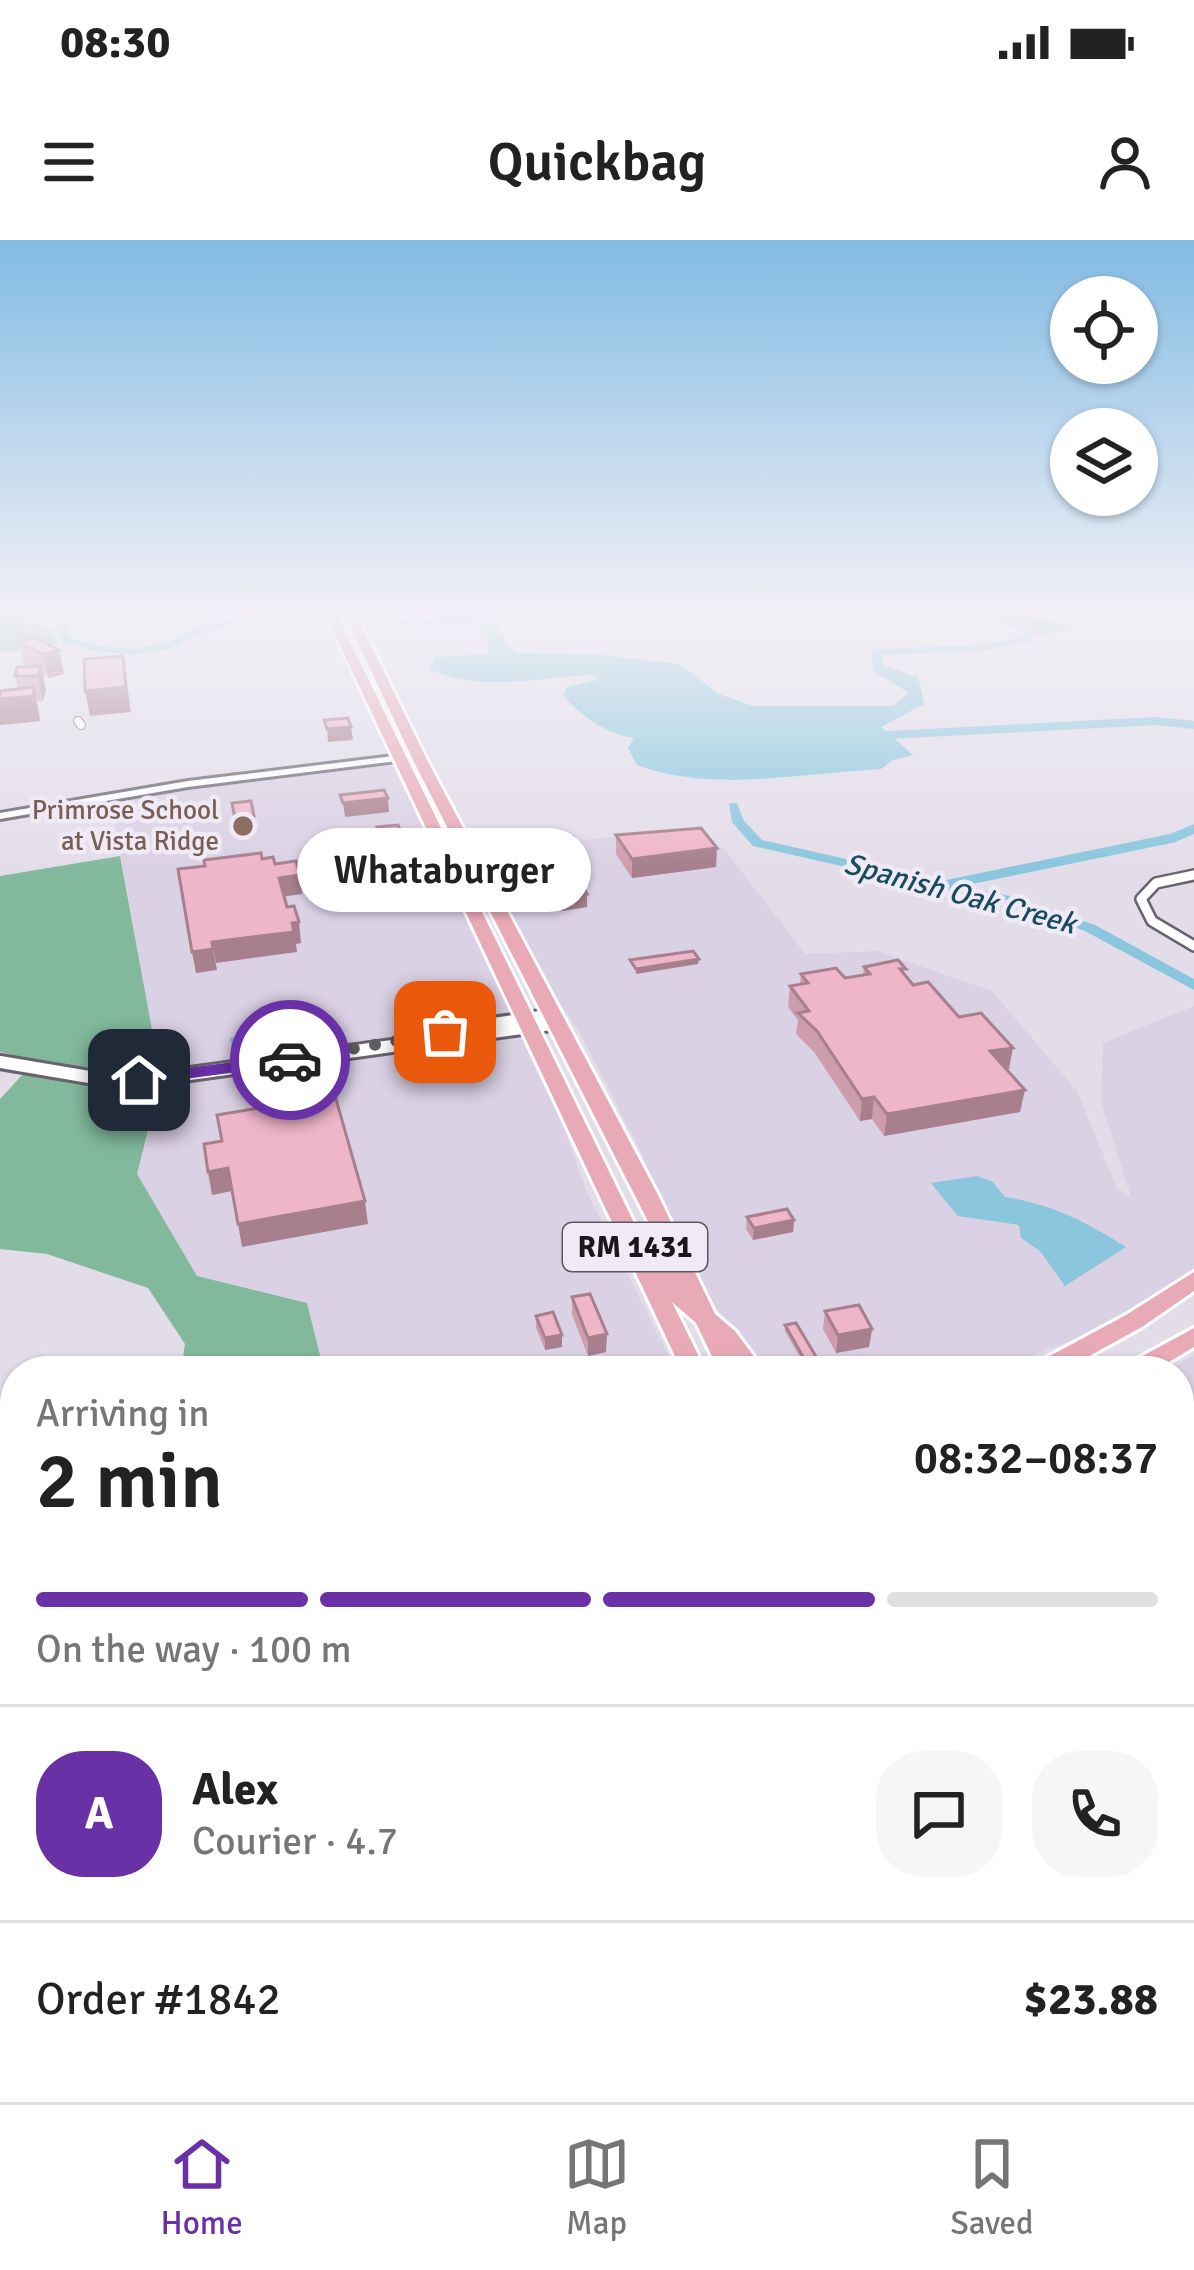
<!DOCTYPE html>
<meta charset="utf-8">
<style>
body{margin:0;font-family:Signika,sans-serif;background:#f6f6f6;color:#222;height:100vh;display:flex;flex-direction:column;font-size:45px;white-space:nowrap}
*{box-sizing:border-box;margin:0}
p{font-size:39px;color:#767676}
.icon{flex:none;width:66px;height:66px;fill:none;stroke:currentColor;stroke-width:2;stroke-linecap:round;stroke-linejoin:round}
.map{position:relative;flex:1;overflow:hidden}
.drawer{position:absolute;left:0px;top:1116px;width:1194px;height:747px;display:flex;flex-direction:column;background:#fff;border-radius:48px 48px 0 0;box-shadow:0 3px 9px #0004}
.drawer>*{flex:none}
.fabs{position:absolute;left:1050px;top:36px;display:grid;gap:24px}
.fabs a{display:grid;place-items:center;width:108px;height:108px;border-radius:50%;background:#fff;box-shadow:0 3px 9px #0004;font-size:60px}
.pin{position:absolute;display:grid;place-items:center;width:102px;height:102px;color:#fff;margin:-51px;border-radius:24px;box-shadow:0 6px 18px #0006}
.courier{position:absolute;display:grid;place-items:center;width:120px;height:120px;margin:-60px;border:9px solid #6a30a6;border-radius:50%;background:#fff;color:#222;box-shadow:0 3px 15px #0007}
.bubble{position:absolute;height:84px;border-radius:42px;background:#fff;box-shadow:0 3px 9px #0004;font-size:39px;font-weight:600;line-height:84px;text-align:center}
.head em{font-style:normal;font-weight:600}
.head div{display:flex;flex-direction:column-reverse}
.head{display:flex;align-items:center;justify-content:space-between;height:204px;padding:0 36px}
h1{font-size:78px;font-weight:600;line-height:90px}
.bar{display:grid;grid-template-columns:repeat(4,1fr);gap:18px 12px;align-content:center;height:144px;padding:0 36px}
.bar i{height:15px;border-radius:9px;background:#e0e0e0}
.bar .on{background:#6a30a6}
.bar p{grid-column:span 4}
.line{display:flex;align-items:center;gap:30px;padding:0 36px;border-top:3px solid #e0e0e0}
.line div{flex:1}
.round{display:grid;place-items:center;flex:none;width:126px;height:126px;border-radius:48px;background:#f6f6f6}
.status{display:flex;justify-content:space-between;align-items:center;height:84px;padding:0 60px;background:#fff;direction:ltr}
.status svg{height:33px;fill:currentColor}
header{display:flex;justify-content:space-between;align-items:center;height:156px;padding:0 36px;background:#fff;font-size:54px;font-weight:600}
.dock{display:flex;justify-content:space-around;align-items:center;height:168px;border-top:3px solid #e0e0e0;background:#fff;font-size:33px;color:#767676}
.dock a{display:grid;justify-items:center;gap:6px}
.dock .on{color:#6a30a6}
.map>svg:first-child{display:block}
.built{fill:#dad1e4}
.green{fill:#8bbba2}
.forest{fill:#82b99d}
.water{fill:#8ac6dd}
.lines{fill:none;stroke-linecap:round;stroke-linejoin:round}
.stream{stroke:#8ac6dd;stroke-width:3}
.canal-far1{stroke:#8ac6dd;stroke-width:8}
.canal{stroke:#8ac6dd;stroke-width:9}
.river{fill:#8ac6dd;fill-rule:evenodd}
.minor-far2-casing{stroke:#69636e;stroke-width:10}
.minor-far1-casing{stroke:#69636e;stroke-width:14}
.minor-casing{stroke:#69636e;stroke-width:18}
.tertiary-casing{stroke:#69636e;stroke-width:6}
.primary-casing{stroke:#fff;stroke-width:6}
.minor-far2{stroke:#fff;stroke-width:8}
.minor-far1{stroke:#fff;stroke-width:9}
.minor{stroke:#fff;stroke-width:12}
.tertiary{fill:#fff;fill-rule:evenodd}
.primary{fill:#e9aab8;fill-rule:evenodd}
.wall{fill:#ce9dad}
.shaded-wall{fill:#a77f8d}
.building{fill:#efb6c9;stroke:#a77f8d;stroke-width:3}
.route{fill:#6a30a6}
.done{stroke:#605c63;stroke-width:12;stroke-dasharray:0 21.6}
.education-dot{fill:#8d6e63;stroke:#f0eaf7;stroke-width:4.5}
.labels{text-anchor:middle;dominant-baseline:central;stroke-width:9;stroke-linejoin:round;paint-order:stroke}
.far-education-label{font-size:27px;fill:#785e54;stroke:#f0eaf7;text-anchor:end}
.far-water-label{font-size:30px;font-style:italic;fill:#194c5d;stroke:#f0eaf7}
.shield{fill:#f0eaf7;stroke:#5a565d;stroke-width:3}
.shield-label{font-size:30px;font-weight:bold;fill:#19171b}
</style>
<div class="status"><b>08:30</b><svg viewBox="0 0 49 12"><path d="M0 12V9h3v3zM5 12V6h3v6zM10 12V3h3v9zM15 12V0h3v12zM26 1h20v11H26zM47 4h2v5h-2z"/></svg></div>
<header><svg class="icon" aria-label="menu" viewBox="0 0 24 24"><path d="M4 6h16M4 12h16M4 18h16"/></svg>Quickbag<svg class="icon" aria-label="person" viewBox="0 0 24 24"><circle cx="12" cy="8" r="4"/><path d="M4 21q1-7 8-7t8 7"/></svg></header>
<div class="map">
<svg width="1194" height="1862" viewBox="0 0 1194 1862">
<rect width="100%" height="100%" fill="#e3ddea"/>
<path class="built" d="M381,523L394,527L552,853L585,948L676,1131H324L307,1063L197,1036L137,934L161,838L111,561Z
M689,588L725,610L805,714L877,711L992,751L1077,851L1117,948L1132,959L1101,863L1103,803L1194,766V1039L1158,1068L990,1131H768L714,1065L669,984L639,908L579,791L553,755L479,612Z
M1194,1115V1831L1179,1806V1131H1167Z
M0,1659L15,1684V1836L0,1847Z
M680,1848H1063L1064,1850L1048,1862H685Z"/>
<path class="green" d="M0,369H24L20,380L52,389L58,404L0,413Z"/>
<path class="forest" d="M789,369H1017L1021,375L1060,383L1072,390L1041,395L979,378L883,379L838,369Z
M120,616L161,838L137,934L197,1036L307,1063L324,1131H181L185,1104L148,1048L47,1014L0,1009V859L35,821L0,812V636Z
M15,1538V1633L0,1642V1546Z
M398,1848H680L685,1862H407Z"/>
<path class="water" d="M478,369H559L467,373L498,385L508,407L518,413L601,415L680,424L719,454L753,466H893L909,453L869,428L918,436L924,464L881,487L913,515L893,520L881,529C804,533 711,553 637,525L628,508L634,498C605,493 584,478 563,456L567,447L598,439L592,435C542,437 475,453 430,429L436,417L489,414L488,395L477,385L415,386L307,375L266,377L323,371L417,382Z
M319,784L324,802L233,816L230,798Z
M977,936L993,942L1005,957C1052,964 1087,982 1126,1007L1065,1046L1040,1011L1021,998L1019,985L958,976L931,943Z"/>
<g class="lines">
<path class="stream" d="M25,391L65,392"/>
<path class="canal-far1" d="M870,496L1157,481L1194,485"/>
<path class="canal" d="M940,646L1173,598L1194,589"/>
<path class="river" d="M34,369L31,372L37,375L70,380L69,397L100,406L134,409L161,404L209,383L288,371L293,374L211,389L168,409L134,415L99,412L60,401L62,384L31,380L20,372L23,369Z
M993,369H1003L1006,376L1032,390L1031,401L980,411L882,415L884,426L906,433V437L902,438L874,428L871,412L876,409L980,405L1023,397L1024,393L999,380Z
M729,563H737L744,581L762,600L1013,657L1095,685L1194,739V750L1085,691L1004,663L753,606L732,582Z"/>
<g class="minor-far2-casing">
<path id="minor-far2" d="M78,481L81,485"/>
</g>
<g class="minor-far1-casing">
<path id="minor-far1" d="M1194,635L1156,643L1141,659L1152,681L1194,706"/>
</g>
<g class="minor-casing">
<path id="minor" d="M479,786L554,775
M0,822L101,839L161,838L558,783"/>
</g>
<g class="tertiary-casing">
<path id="tertiary" d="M410,514L413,515V519L188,547L0,579V573L188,541Z"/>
</g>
<g class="primary-casing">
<path id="primary" d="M323,369H334L643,1001H658L414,522L342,369H353L428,522L658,955L715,1074L735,1091L765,1131H719L696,1083L672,1062L706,1131H682Z
M1194,1032V1051L1142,1087L1062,1131H1030L1033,1125L1126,1075Z
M1194,1088V1107L1154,1131H1123L1126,1125Z
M15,1443V1471L0,1477V1449Z
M15,1482V1512L0,1518V1488Z
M1179,1834L1194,1862L1135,1861L1129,1848H1179Z
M1083,1848H1124L1130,1862H1089Z"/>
</g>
<use href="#minor-far2" class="minor-far2"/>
<use href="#minor-far1" class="minor-far1"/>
<use href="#minor" class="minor"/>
<use href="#tertiary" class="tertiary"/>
<use href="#primary" class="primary"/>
</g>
<path class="wall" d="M34,398L64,434L49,438L43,435L46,450L43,461H37L40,481L0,485V451L18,449L15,436L26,427L24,426L19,402Z
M377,587L408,620L387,622L379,601Z
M616,595L716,627L632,638L616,614Z
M534,602L577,609V623L540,628L534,616Z
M547,631L587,654V667L562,671L547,643Z
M864,727L905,735L1009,829L1006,830L1020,872L884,896L872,879L860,881L814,812L796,794L798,780L788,767L790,746L800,745L801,734L845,738L863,735Z
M747,977L794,980L793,992L753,1000L746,989Z
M572,1057L606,1112L588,1116L572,1075Z
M825,1071L872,1089L869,1107L836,1113L823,1089Z
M536,1076L562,1095V1107L545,1110L536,1088Z
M785,1085L818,1120L817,1126L806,1128L785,1091Z"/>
<path class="shaded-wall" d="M59,410L64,434L49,438L43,414Z
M123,416L131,472L90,476L85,451Z
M41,426L46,450L43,461L38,436Z
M34,447L40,481L0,485V459Z
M351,487L353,500L328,502L327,489Z
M388,558L389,572L345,577L343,563Z
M254,576L256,590L238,592L235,578Z
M407,605L408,620L387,622L386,608Z
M717,608L716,627L632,638V619Z
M577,609V623L540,628V613Z
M300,635L302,654L281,657L279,638Z
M587,654V667L562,671V657Z
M299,682L301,703L296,704L297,712L216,723L212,702Z
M213,709L217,730L196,733L192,712Z
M699,719L698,724L636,734V729Z
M464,758L465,769L433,774V763Z
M1013,808L1009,829L986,833L990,811Z
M1025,850L1020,872L884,896L887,874Z
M874,857L872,879L860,881L862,859Z
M228,928L232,951L212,955L208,932Z
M365,961L368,984L242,1007L238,984Z
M794,980L793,992L753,1000L754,988Z
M872,1089L869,1107L836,1113L838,1095Z
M607,1094L606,1112L588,1116V1098Z
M562,1095V1107L545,1110V1098Z
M818,1120L817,1126L806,1128V1122Z
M1194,1574V1590L1185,1578Z
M1194,1609V1625L1179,1630V1615Z"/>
<path class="building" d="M34,398L59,410L43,414L19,402Z
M123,416L126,447L85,451L84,419Z
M41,426L38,436H15L17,427Z
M34,447V456L0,459V451Z
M348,478L351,487L327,489L324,480Z
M384,550L388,558L343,563L340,555Z
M251,561L254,576L235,578L232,563Z
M398,585L407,605L386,608L377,587Z
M701,588L717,608L632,619L616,595Z
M573,597L577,609L540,613L534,602Z
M261,613L262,619L273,617L275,624L296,621L300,635L279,638L287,667L294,666L299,682L292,683L294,692L212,702L213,709L192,712L178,629L205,626L204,620Z
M571,627L587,654L562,657L547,631Z
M693,711L699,719L636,729L630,720Z
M898,720L906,729H900L913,745L928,742L959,777L981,773L1013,808L990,811L1025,850L887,874L874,857L862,859L817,791L798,773L809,771L790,746L808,743L801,734L836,728L845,738L870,734L864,727Z
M459,748L464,758L433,763L428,753Z
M324,817L365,961L238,984L228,928L208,932L204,904L222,901L217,875L294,862L284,824Z
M787,969L794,980L754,988L747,977Z
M590,1054L607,1094L588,1098L572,1057Z
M859,1065L872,1089L838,1095L825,1071Z
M553,1072L562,1095L545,1098L536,1076Z
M796,1083L818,1120L806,1122L785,1085Z
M1194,1555V1574L1185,1578L1194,1590V1609L1179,1615V1561Z"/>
<linearGradient id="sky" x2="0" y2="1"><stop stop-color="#82bbe4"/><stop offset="0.59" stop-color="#f2f0f6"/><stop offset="1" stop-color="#f2f0f6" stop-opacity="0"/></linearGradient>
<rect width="1194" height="629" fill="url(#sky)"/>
<path class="route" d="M290,815L297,816V824L139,845L130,840L139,834Z"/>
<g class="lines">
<path class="done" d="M290,820L445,792"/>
</g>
<circle class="education-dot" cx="243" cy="586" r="12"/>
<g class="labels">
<g class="far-education-label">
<text x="219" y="570">Primrose School<tspan x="219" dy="31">at Vista Ridge</tspan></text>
</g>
<g class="far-water-label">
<text transform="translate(960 654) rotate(15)">Spanish Oak Creek</text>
</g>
<rect class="shield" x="563" y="983" width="144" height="48" rx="9"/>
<g class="shield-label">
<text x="635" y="1007">RM 1431</text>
</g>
</g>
</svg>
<div class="fabs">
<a><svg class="icon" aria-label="locate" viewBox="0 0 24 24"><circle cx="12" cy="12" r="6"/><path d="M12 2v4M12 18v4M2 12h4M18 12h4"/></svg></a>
<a><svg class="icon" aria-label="layers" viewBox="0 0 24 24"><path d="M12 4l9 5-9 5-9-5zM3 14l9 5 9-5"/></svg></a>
</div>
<div class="pin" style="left:445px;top:792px;background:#ea580c"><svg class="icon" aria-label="bag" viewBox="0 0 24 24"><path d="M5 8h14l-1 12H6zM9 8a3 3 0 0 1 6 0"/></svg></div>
<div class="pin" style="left:139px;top:840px;background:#1f2937"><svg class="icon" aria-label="home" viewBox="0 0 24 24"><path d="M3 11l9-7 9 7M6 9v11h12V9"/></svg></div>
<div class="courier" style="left:290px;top:820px"><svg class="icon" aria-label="car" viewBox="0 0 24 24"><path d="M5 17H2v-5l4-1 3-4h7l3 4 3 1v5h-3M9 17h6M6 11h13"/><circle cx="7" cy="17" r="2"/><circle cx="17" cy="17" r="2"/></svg></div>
<div class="bubble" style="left:297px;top:588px;width:294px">Whataburger</div>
<section class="drawer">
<div class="head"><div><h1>2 min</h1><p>Arriving in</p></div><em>08:32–08:37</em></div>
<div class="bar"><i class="on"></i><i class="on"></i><i class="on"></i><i></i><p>On the way · 100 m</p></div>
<div class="line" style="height:216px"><b class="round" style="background:#6a30a6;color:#fff">A</b><div><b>Alex</b><p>Courier · 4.7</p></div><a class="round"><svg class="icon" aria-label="chat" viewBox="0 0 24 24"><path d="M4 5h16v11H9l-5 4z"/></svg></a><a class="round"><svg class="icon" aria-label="phone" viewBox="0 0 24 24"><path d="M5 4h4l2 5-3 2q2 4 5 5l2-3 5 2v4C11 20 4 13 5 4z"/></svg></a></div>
<div class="line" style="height:156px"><div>Order #1842</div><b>$23.88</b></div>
</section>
</div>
<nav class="dock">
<a class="on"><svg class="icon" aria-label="home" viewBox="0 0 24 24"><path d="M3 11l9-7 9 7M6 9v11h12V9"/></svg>Home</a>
<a><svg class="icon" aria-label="map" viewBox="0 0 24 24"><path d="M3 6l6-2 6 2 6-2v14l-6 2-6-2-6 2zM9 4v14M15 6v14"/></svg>Map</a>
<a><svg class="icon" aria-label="saved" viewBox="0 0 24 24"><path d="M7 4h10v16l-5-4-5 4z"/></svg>Saved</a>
</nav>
